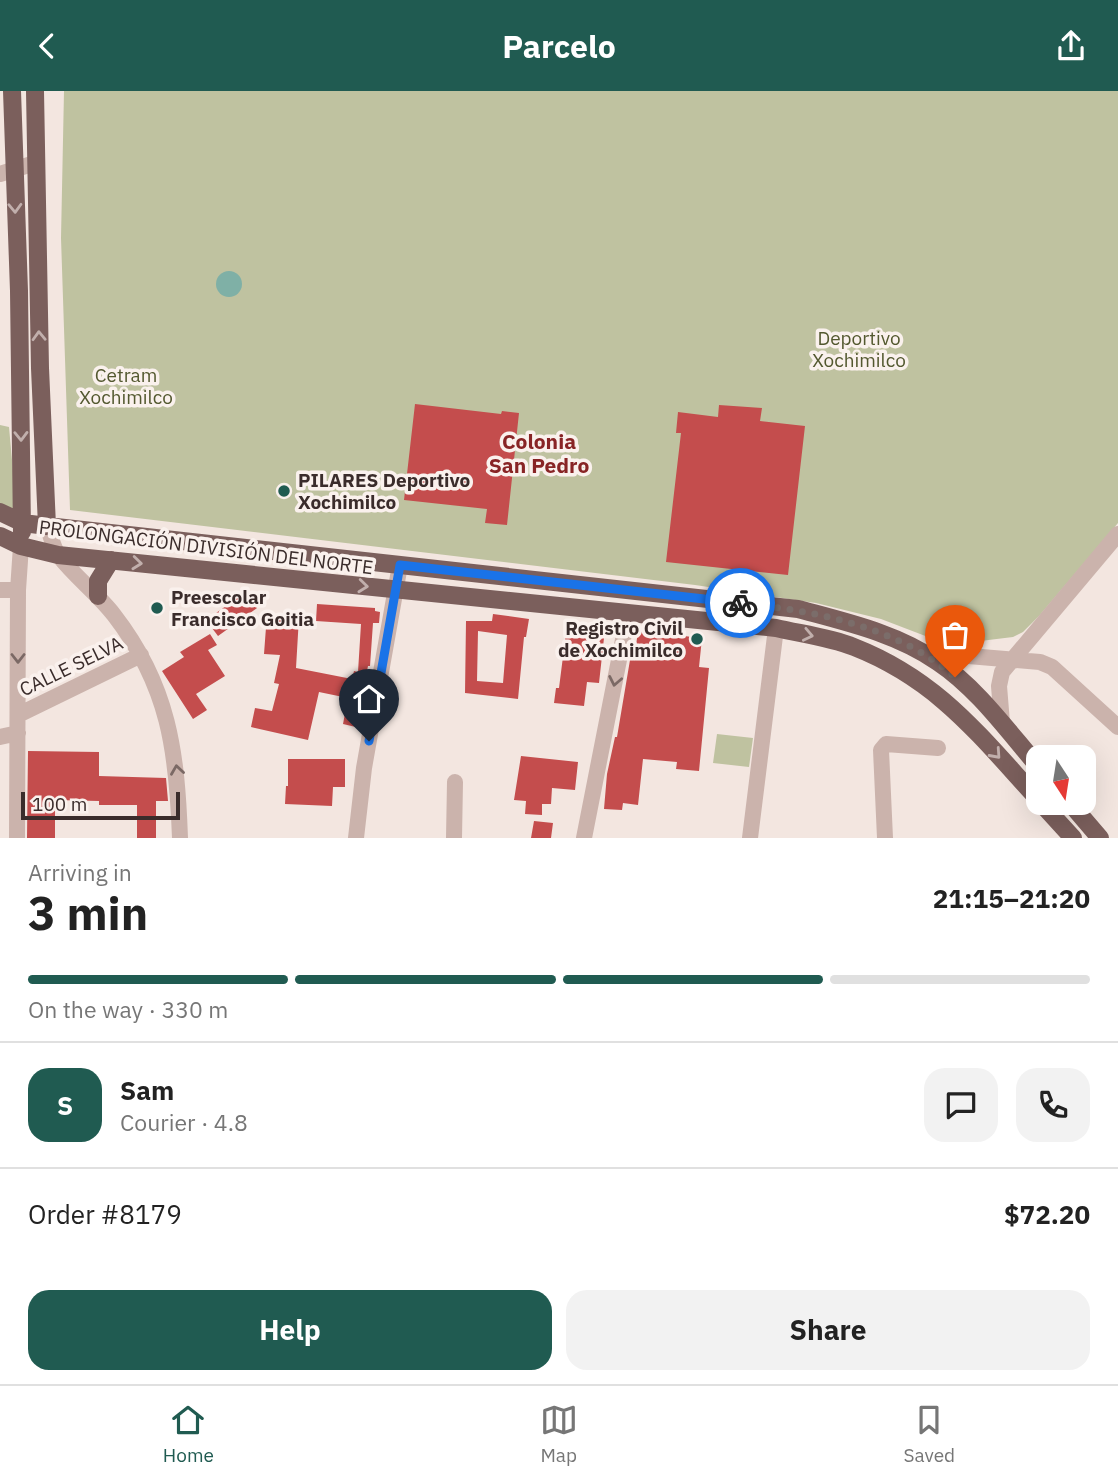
<!DOCTYPE html>
<meta charset="utf-8">
<style>
body{margin:0;font-family:"IBM Plex Sans",sans-serif;background:#f2f2f2;color:#222;height:100vh;display:flex;flex-direction:column;font-size:26px;white-space:nowrap}
*{box-sizing:border-box;margin:0}
p{font-size:23px;color:#767676}
.icon{flex:none;width:38px;height:38px;fill:none;stroke:currentColor;stroke-width:2;stroke-linecap:round;stroke-linejoin:round}
.map{position:relative;height:747px;overflow:hidden}
.sheet{display:flex;flex-direction:column;background:#fff;flex:1}
.sheet>*{flex:none}
.needle{width:46px;rotate:168deg}
.controls{position:absolute;left:1026px;top:654px;display:grid;gap:14px}
.controls a{display:grid;place-items:center;width:70px;height:70px;border-radius:14px;background:#fff;box-shadow:0 7px 28px #0002;font-size:35px}
.scale{position:absolute;left:21px;bottom:18px;width:159px;box-sizing:border-box;padding-left:7px;border:4px solid #3a2c2b;border-top:0;font-size:19px;line-height:24px;white-space:nowrap;color:#3a2c2b;-webkit-text-stroke:5px #faf1ed;paint-order:stroke}
.pin{position:absolute;display:grid;place-items:center;width:60px;height:60px;color:#fff;margin:-72px -30px;border-radius:50% 50% 50% 0;rotate:-45deg;box-shadow:0 0 7px #0007}
.pin .icon{rotate:45deg}
.courier{position:absolute;display:grid;place-items:center;width:70px;height:70px;margin:-35px;border:5px solid #1a73e8;border-radius:50%;background:#fff;color:#222;box-shadow:0 2px 9px #0007}
.overview em{font-style:normal;font-weight:800}
.overview div{display:flex;flex-direction:column-reverse}
.overview{display:flex;align-items:center;justify-content:space-between;height:119px;padding:0 28px}
h1{font-size:46px;font-weight:800;line-height:52px}
.bar{display:grid;grid-template-columns:repeat(4,1fr);gap:10px 7px;align-content:center;height:84px;padding:0 28px}
.bar i{height:9px;border-radius:5px;background:#e0e0e0}
.bar .on{background:#205b51}
.bar p{grid-column:span 4}
.line{display:flex;align-items:center;gap:18px;padding:0 28px;border-top:2px solid #e0e0e0}
.line div{flex:1}
.round{display:grid;place-items:center;flex:none;width:74px;height:74px;border-radius:21px;background:#f2f2f2}
.action{display:flex;gap:14px;margin-top:auto;padding:14px 28px}
.action a{flex:1;height:80px;border-radius:21px;background:#205b51;color:#fff;font-size:28px;font-weight:800;line-height:80px;text-align:center}
.action a+a{background:#f2f2f2;color:#222}
header{display:flex;justify-content:space-between;align-items:center;height:91px;padding:0 28px;background:#205b51;color:#fff;font-size:32px;font-weight:800}
.tab-bar{display:flex;justify-content:space-around;align-items:center;height:98px;border-top:2px solid #e0e0e0;background:#fff;font-size:19px;color:#767676}
.tab-bar a{display:grid;justify-items:center;gap:4px}
.tab-bar .on{color:#205b51}
.map>svg:first-child{display:block}
.green{fill:#bfc2a0}
.water{fill:#7fb0a6}
.building{fill:#c44d4d;fill-rule:evenodd}
.lines{fill:none;stroke-linecap:round;stroke-linejoin:round}
.minor{stroke:#cbb3ac;stroke-width:16}
.major{stroke:#7b5f5c;stroke-width:18}
.oneway{stroke:#c1afac}
.oneway2{stroke:#7b6965}
.done{stroke:#7b6d6a;stroke-width:7;stroke-dasharray:0 12.6}
.route{stroke:#1a73e8;stroke-width:9}
.poi-dot{fill:#205b51;stroke:#faf1ed;stroke-width:2.5}
.labels{text-anchor:middle;dominant-baseline:central;stroke-width:7;stroke-linejoin:round;paint-order:stroke}
.park-label{font-size:19px;fill:#53582f;stroke:#faf1ed}
.poi-label{font-size:19px;font-weight:bold;fill:#3a2c2b;stroke:#faf1ed;text-anchor:start}
.street-label{font-size:19px;fill:#3a2c2b;stroke:#faf1ed}
.neighbourhood-label{font-size:21px;font-weight:bold;fill:#882425;stroke:#faf1ed}
</style>
<header><svg class="icon" aria-label="back" viewBox="0 0 24 24"><path d="M15 5l-7 7 7 7"/></svg>Parcelo<svg class="icon" aria-label="share" viewBox="0 0 24 24"><path d="M12 15V3M7 8l5-5 5 5M5 13v7h14v-7"/></svg></header>
<div class="map">
<svg width="1118" height="747" viewBox="0 0 1118 747">
<rect width="100%" height="100%" fill="#f3e6e0"/>
<path class="green" d="M64,0H1118V432L1039,525L1023,541L1013,546L964,552L928,546L881,528L816,512L695,494L70,419L61,147Z
M0,334L9,336L17,424L0,415Z
M717,643L753,647L749,676L713,672Z"/>
<path class="water" d="M216 193a13 13 0 1 1 26 0a13 13 0 1 1-26 0Z"/>
<path class="building" d="M415,313L501,323L502,320L519,322L507,434L485,432L487,418L404,409Z
M719,314L762,317L760,330L805,335L788,484L666,471L681,342H676L678,321L718,326Z
M246,501L257,517L218,545L206,529Z
M317,513L375,517V520L380,521L379,532H373L370,575H368L359,619H364L360,637L343,633L348,607L319,601L308,649L251,636L255,617L272,620L279,593L274,592L280,564L264,563L267,523L299,526L296,577L352,588L354,580L358,581L361,533L316,530Z
M493,523L529,528L526,546H524L518,608L465,602L466,530H492ZM478,540L507,544L503,592L477,590Z
M567,534L605,538L599,592L587,591L584,615L554,612L556,597H559Z
M638,540L702,547L699,576L709,577L699,680L676,678L677,671L643,668L638,714L623,712L622,719L604,718L607,683L615,646H617L630,569H634Z
M210,543L217,554L208,559L225,585L196,603L207,619L193,628L162,580L184,566L180,561Z
M28,660L99,661V685L166,687L168,710H156V747H137V714H99V710L55,709V747H27Z
M521,665L578,671L575,699L552,697L551,713H542V724L525,723L526,710L514,709Z
M288,668H345V696H333L332,715L285,713L286,695H288Z
M534,730L553,732L551,747H531Z"/>
<g class="lines">
<path class="minor" d="M0,83L35,72
M47,435C51,445 53,457 59,465C75,486 98,503 114,524C169,595 177,661 180,747
M0,499H18
M921,561L1040,571L1052,576L1118,636
M18,624L141,564
M1002,632L999,595L1002,581L1118,443
M0,646L18,642
M17,747L18,499L21,455
M356,747L364,677L400,474
M454,747L455,691
M584,747L628,523
M750,747L776,537
M885,747L881,659L886,653L938,657"/>
<path class="major" d="M12,0L19,200L22,441
M35,0L40,277L47,435
M0,421L23,432L47,435L798,518C846,531 896,542 938,571C977,597 1007,639 1038,675
M0,445L21,455L58,464L776,537C802,543 829,546 854,556C938,589 979,644 1038,708
M98,505V490L111,469
M1041,712L1073,747
M1070,712L1100,747"/>
</g>
<defs><path id="oneway-chevron" d="M-2-3.5L2.5 0L-2 3.5" fill="none" stroke-width="1.6" stroke-linecap="round" stroke-linejoin="round" transform="scale(1.75)"/></defs>
<g class="oneway">
<use href="#oneway-chevron" transform="translate(15 117) rotate(88)"/>
<use href="#oneway-chevron" transform="translate(39 245) rotate(-92)"/>
<use href="#oneway-chevron" transform="translate(21 345) rotate(89)"/>
<use href="#oneway-chevron" transform="translate(137 472) rotate(6)"/>
<use href="#oneway-chevron" transform="translate(363 495) rotate(6)"/>
<use href="#oneway-chevron" transform="translate(808 544) rotate(12)"/>
<use href="#oneway-chevron" transform="translate(996 663) rotate(48)"/>
</g>
<g class="oneway2">
<use href="#oneway-chevron" transform="translate(18 567) rotate(90)"/>
<use href="#oneway-chevron" transform="translate(615 590) rotate(101)"/>
<use href="#oneway-chevron" transform="translate(177 679) rotate(-98)"/>
</g>
<g class="lines">
<path class="done" d="M740,512C815,520 897,535 955,586"/>
<path class="route" d="M369,650L400,474L740,512"/>
</g>
<g class="poi-dot">
<circle cx="284" cy="400" r="7"/>
<circle cx="157" cy="517" r="7"/>
<circle cx="697" cy="548" r="7"/>
</g>
<g class="labels">
<g class="park-label">
<text x="859" y="247">Deportivo<tspan x="859" dy="22">Xochimilco</tspan></text>
<text x="126" y="284">Cetram<tspan x="126" dy="22">Xochimilco</tspan></text>
</g>
<g class="poi-label">
<text x="298" y="389">PILARES Deportivo<tspan x="298" dy="22">Xochimilco</tspan></text>
<text x="171" y="506">Preescolar<tspan x="171" dy="22">Francisco Goitia</tspan></text>
<text x="683" y="537" text-anchor="end">Registro Civil<tspan x="683" dy="22">de Xochimilco</tspan></text>
</g>
<g class="street-label">
<text transform="translate(206 456) rotate(7)">PROLONGACIÓN DIVISIÓN DEL NORTE</text>
<text transform="translate(71 575) rotate(-26)">CALLE SELVA</text>
</g>
<g class="neighbourhood-label">
<text x="539" y="350">Colonia<tspan x="539" dy="24">San Pedro</tspan></text>
</g>
</g>
</svg>
<div class="controls">
<a><svg class="needle" viewBox="-14 -14 28 28"><path d="M0-13l5 13h-10z" fill="#e53935"/><path d="M0 13l5-13h-10z" fill="#767676"/></svg></a>
</div>
<div class="scale">100 m</div>
<div class="pin" style="left:955px;top:586px;background:#ea580c"><svg class="icon" aria-label="bag" viewBox="0 0 24 24"><path d="M5 8h14l-1 12H6zM9 8a3 3 0 0 1 6 0"/></svg></div>
<div class="pin" style="left:369px;top:650px;background:#1f2937"><svg class="icon" aria-label="home" viewBox="0 0 24 24"><path d="M3 11l9-7 9 7M6 9v11h12V9"/></svg></div>
<div class="courier" style="left:740px;top:512px"><svg class="icon" aria-label="bike" viewBox="0 0 24 24"><circle cx="6" cy="16" r="4"/><circle cx="18" cy="16" r="4"/><path d="M6 16l4-8h5l3 8M10 8l3 8H6M13 5h3"/></svg></div>
</div>
<section class="sheet">
<div class="overview"><div><h1>3 min</h1><p>Arriving in</p></div><em>21:15–21:20</em></div>
<div class="bar"><i class="on"></i><i class="on"></i><i class="on"></i><i></i><p>On the way · 330 m</p></div>
<div class="line" style="height:126px"><b class="round" style="background:#205b51;color:#fff">S</b><div><b>Sam</b><p>Courier · 4.8</p></div><a class="round"><svg class="icon" aria-label="chat" viewBox="0 0 24 24"><path d="M4 5h16v11H9l-5 4z"/></svg></a><a class="round"><svg class="icon" aria-label="phone" viewBox="0 0 24 24"><path d="M5 4h4l2 5-3 2q2 4 5 5l2-3 5 2v4C11 20 4 13 5 4z"/></svg></a></div>
<div class="line" style="height:91px"><div>Order #8179</div><b>$72.20</b></div>
<div class="action"><a>Help</a><a>Share</a></div>
</section>
<nav class="tab-bar">
<a class="on"><svg class="icon" aria-label="home" viewBox="0 0 24 24"><path d="M3 11l9-7 9 7M6 9v11h12V9"/></svg>Home</a>
<a><svg class="icon" aria-label="map" viewBox="0 0 24 24"><path d="M3 6l6-2 6 2 6-2v14l-6 2-6-2-6 2zM9 4v14M15 6v14"/></svg>Map</a>
<a><svg class="icon" aria-label="saved" viewBox="0 0 24 24"><path d="M7 4h10v16l-5-4-5 4z"/></svg>Saved</a>
</nav>
